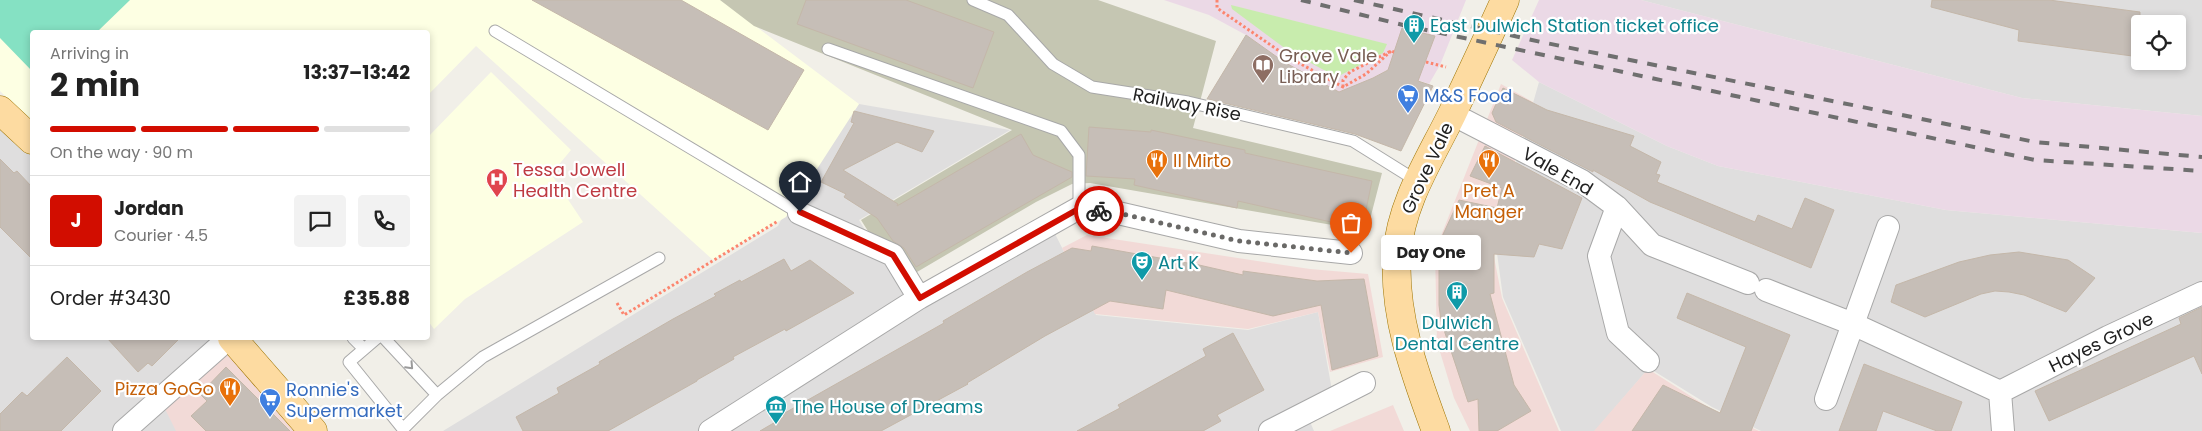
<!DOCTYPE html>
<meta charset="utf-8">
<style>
body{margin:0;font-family:Poppins,sans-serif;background:#f2f2f2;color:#222;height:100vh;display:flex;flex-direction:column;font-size:19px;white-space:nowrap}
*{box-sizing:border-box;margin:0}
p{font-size:16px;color:#767676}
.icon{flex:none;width:28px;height:28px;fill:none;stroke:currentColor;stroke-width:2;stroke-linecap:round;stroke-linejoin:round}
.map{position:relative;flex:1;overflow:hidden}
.drawer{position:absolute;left:30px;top:30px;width:400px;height:310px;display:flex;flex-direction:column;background:#fff;border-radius:5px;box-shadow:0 2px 8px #0003}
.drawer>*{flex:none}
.buttons{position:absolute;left:2131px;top:15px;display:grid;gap:10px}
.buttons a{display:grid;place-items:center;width:55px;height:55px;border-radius:5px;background:#fff;box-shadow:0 2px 8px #0003;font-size:25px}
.pin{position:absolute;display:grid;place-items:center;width:42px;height:42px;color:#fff;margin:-51px -21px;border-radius:50% 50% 50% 0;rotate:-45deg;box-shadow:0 0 5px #0007}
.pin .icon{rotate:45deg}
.courier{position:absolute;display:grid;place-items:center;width:50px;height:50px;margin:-25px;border:4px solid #d20d00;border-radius:50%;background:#fff;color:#222;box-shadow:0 1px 6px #0007}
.bubble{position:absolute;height:35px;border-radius:5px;background:#fff;box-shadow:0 2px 8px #0003;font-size:16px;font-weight:700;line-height:35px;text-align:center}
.headline em{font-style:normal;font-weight:700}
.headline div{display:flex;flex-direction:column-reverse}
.headline{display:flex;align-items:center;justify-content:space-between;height:85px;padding:0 20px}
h1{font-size:32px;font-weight:700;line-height:38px}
.bar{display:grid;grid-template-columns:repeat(4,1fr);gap:8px 5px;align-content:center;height:60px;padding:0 20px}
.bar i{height:6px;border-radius:4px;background:#e0e0e0}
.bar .current{background:#d20d00}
.bar p{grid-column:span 4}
.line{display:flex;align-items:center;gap:12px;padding:0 20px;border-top:1px solid #e0e0e0}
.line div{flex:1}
.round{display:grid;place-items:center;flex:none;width:52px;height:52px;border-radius:5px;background:#f2f2f2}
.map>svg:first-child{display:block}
.residential{fill:#dfdede;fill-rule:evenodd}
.commercial{fill:#f2dad7}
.industrial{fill:#ebd9e6}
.education{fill:#fdffe3}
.construction{fill:#c5c6b2}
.grass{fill:#c8ecad}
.pitch{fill:#85e1c3}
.building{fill:#c6beb7;stroke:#c4b7a9}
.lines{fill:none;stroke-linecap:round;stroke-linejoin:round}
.service-casing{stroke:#a8a8a8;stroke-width:13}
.minor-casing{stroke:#a8a8a8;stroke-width:24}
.primary-casing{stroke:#9e7400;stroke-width:29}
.path{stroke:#fc856e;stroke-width:3;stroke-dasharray:2.5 2.5;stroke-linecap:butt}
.service{stroke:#fff;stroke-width:11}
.minor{stroke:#fff;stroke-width:22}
.primary{stroke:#fddba1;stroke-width:28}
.rail{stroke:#6f6f6f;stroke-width:4;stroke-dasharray:10 10;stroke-linecap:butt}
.oneway{stroke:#9b9b9b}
.done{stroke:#6a6967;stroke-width:5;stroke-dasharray:0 9}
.route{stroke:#d20d00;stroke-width:6}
.labels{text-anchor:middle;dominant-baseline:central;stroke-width:4.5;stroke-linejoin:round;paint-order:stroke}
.culture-label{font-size:18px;fill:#0d838f;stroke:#fff;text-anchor:start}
.education-label{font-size:18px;fill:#785e54;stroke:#fff;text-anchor:start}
.shop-label{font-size:18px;fill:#366cbe;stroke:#fff;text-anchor:start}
.street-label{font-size:18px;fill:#212121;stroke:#fff}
.food-label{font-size:18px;fill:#c56008;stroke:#fff;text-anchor:start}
.health-label{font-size:18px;fill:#be3a42;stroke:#fff;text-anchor:start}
</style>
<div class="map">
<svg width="2202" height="431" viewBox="0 0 2202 431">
<rect width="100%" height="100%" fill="#f1efe8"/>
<path class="residential" d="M1641,0H2202V116L2022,98ZM2140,24H2178V61H2140Z
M1539,82L1667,146L1718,166L1946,210L2202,233V431H1761L1712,407L1649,368L1595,431H1561L1503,297L1496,246L1515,166Z
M859,104L1010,130L859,220L876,248L913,299L1048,220L1096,315L1248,330L1318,312L1333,396L1305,410L1314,431H443L778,226L801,180Z
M0,113L32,143V338H232L313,431H0Z"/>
<path class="commercial" d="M1501,84L1533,102L1517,152L1494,257L1502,298L1559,431H1470L1454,398L1437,342L1435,251Z
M1087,235L1310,269L1368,274L1383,357L1330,372L1318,312L1248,329L1095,314L1062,248Z
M229,338L314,431H176L161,401Z
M1648,369L1711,409L1759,431H1594Z
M1393,405L1404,431H1330Z"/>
<path class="industrial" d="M1164,0H1466L1440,65L1429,84L1387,70L1373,78L1339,92L1284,62L1246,35L1209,15Z
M1539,0H1641L2022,98L2202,116V233L1946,210L1718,166L1667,146L1539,82L1512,60Z"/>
<path class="education" d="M0,0H721L859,104L786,217L713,260L476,46L428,95V32H32V122L0,91Z
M491,72L571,150L551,174L583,222L465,299L434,329L428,321V137Z"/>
<path class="construction" d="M720,0H1098L1216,41L1193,128L1382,173L1367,231L1090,183L1072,184L1036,202L900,282L861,220L1012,130L754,26Z"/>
<path class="grass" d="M1231,5L1387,44L1383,53L1337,77L1290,52L1232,9Z"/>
<path class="pitch" d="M0,0H130L97,32H32V71L0,38Z"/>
<path class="building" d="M532,0H681L804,70L768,130Z
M806,0H906L994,32L973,88L797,24Z
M1932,0H2049L2140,12V57L2018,41L2019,30L1931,7Z
M1402,28L1435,36L1418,81L1433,86L1401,151L1355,134L1207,99L1246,35L1284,62L1339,92L1373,78L1388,70Z
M1503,88L1547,110L1634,136L1630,146L1661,162L1656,174L1660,175L1657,182L1755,222L1758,215L1792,229L1805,198L1834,210L1811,268L1650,202L1593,170V172L1496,122L1492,113Z
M854,111L934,131L922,152L897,142L843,170L898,204L897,206L1021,134L1033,155L1072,172V177L916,267L904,248L893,241L877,218L844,197L846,194L821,182L854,123L851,122Z
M1089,127L1151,132V130L1245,150V153L1372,181L1362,229L1238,201L1237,208L1134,185L1135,179L1086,176Z
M1485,146L1582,198L1562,249L1539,244L1534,257L1494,254V293L1490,294L1514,385L1531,411L1497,431H1479L1478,399L1468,402L1441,321L1439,305V243L1459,200L1497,208L1502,188L1470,176Z
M0,159L14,173L17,171L32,187V259L0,227Z
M1092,246L1199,265L1243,275V271L1317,281L1364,279L1378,356L1332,370L1321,305L1273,316L1166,290L1163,309L1110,301L1045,336L967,383L968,384L881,431H760L784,417L783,414L944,323L943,321L1027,272L1072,248L1091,251Z
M2019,252L2068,260L2095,278L2066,312L2024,295L2009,292L1995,291L1981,294L1925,317L1891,302L1896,285L1959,262L1990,255Z
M784,259L791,271L810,260L854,293L786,331L785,329L733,357L734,359L697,380V381L608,431H523L516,417L559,393L557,388L600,364L599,362L673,319L716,296L714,294L740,280L741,282Z
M1687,293L1790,335L1751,431H1632L1663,385L1720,413L1746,347L1677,318Z
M2202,307V374L2194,356L2049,421L2035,391L2181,324L2179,318Z
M1233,333L1264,390L1217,415L1221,421L1203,431H1077L1120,408L1118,405L1206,356L1203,349Z
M107,338H180L152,366L148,363L138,372Z
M67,357L101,391L61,431H0V414L22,392L27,396Z
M1864,364L1962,402L1951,431H1937L1883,411L1876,431H1839Z
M226,367L290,431H206L191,416L207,401L200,394Z"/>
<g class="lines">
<g class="service-casing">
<path id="service" d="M973,0L1008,15L1053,64L1092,87L1188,102L1353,141L1417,181
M495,31L799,213
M828,49L1061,131L1079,155V208
M353,338L364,349
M377,338L349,362L403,429L437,395L483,357L659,258
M384,338L437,395"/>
</g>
<g class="minor-casing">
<path id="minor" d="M1452,114L1582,181L1617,207L1599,256L1618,333L1648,361
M1617,207L1652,245L1748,283
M799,213L893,255L919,298
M1766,290L1853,324L2000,392L2108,337L2202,293
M2000,392L2003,431
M1826,399L1888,227
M124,431L229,338
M710,431L919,298L1079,208L1118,213L1239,241L1351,253
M1270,431L1364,383"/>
</g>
<g class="primary-casing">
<path id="primary" d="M0,110L32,140
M232,338L313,431
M1436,431C1415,374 1393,316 1397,254C1401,202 1430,159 1452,114C1470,76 1488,38 1505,0"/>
</g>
<path class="path" d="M1217,0V8L1288,57L1343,87L1366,74L1391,51
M1426,62L1446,67
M1343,87V80L1350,72L1391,51L1394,52
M617,303L624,315L778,221"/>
<use href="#service" class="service"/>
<use href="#minor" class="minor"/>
<use href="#primary" class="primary"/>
<path class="rail" d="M1301,0L1403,25L2035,160L2202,171
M1354,0L1541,42L2035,142L2202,157"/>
</g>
<defs><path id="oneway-chevron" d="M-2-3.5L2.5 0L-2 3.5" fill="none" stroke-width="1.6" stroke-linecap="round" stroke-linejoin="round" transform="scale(1.25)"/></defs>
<use class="oneway" href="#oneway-chevron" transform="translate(410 366) rotate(47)"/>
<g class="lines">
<path class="done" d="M1099,211L1118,213L1239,241L1351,253"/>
<path class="route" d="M800,212L893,255L920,298L1080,208L1099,211"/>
</g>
<defs>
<g id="building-pin" transform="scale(1.125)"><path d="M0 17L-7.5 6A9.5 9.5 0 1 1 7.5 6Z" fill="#0f9aa8" stroke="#fff"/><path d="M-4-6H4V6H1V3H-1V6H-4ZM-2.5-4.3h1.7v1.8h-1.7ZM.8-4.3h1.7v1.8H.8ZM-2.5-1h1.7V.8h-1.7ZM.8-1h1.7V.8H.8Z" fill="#fff"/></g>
<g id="library-pin" transform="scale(1.125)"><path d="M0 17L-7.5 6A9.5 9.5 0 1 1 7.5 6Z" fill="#8d6e63" stroke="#fff"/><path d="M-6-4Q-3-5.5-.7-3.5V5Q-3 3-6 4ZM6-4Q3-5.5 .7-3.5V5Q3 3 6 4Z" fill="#fff"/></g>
<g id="supermarket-pin" transform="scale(1.125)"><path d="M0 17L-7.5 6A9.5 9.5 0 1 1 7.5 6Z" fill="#3f7fe0" stroke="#fff"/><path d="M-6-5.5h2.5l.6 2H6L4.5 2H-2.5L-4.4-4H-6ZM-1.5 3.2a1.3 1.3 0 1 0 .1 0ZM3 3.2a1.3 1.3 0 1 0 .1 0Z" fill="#fff"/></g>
<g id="restaurant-pin" transform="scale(1.125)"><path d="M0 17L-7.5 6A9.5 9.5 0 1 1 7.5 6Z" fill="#e8710a" stroke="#fff"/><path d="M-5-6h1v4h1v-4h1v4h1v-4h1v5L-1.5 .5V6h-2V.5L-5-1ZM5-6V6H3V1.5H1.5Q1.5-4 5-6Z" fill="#fff"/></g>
<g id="hospital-pin" transform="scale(1.125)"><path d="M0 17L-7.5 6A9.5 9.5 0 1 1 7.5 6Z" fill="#e0444e" stroke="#fff"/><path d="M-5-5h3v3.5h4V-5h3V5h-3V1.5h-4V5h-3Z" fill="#fff"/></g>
<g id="theatre-pin" transform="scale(1.125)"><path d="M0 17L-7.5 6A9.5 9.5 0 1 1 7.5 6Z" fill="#0f9aa8" stroke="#fff"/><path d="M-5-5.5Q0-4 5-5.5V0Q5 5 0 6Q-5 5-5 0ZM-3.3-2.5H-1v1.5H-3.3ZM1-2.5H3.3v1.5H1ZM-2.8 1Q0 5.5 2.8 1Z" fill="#fff"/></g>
<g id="museum-pin" transform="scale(1.125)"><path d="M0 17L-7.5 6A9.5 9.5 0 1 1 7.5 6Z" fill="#0f9aa8" stroke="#fff"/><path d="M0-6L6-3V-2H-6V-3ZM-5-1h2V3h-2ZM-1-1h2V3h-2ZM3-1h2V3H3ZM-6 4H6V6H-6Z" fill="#fff"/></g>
</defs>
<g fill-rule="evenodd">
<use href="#building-pin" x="1414" y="25"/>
<use href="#library-pin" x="1263" y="65"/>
<use href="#supermarket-pin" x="1408" y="95"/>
<use href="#restaurant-pin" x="1157" y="160"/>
<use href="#restaurant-pin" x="1489" y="160"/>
<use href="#hospital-pin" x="497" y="179"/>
<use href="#theatre-pin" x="1142" y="262"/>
<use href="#building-pin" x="1457" y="292"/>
<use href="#restaurant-pin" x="230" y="388"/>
<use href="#supermarket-pin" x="270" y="399"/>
<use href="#museum-pin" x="776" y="406"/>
</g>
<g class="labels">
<g class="culture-label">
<text x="1430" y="25">East Dulwich Station ticket office</text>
<text x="1158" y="262">Art K</text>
<text x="1457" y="322" text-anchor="middle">Dulwich<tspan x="1457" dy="21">Dental Centre</tspan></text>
<text x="792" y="406">The House of Dreams</text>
</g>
<g class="education-label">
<text x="1279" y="55">Grove Vale<tspan x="1279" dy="21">Library</tspan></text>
</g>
<g class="shop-label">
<text x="1424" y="95">M&amp;S Food</text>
<text x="286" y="389">Ronnie's<tspan x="286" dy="21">Supermarket</tspan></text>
</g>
<g class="street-label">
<text transform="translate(1187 104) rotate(11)">Railway Rise</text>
<text transform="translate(1427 168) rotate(-65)">Grove Vale</text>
<text transform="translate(1558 171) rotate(30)">Vale End</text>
<text transform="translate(2101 342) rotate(-26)">Hayes Grove</text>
</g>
<g class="food-label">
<text x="1173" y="160">Il Mirto</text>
<text x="1489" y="190" text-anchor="middle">Pret A<tspan x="1489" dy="21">Manger</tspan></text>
<text x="214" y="388" text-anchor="end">Pizza GoGo</text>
</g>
<g class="health-label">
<text x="513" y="169">Tessa Jowell<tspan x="513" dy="21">Health Centre</tspan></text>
</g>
</g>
</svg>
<div class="buttons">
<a><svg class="icon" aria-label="locate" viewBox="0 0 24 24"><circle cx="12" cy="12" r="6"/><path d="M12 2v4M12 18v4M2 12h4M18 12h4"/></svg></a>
</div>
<div class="pin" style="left:1351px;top:253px;background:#ea580c"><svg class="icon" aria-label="bag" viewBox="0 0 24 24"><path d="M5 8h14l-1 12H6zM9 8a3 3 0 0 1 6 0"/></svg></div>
<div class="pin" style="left:800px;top:212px;background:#1f2937"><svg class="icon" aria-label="home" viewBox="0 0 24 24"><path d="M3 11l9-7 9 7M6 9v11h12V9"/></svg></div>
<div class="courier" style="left:1099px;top:211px"><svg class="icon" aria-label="bike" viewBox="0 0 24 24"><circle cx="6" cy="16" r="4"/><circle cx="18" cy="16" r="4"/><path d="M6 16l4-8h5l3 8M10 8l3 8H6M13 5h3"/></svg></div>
<div class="bubble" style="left:1381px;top:235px;width:100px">Day One</div>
<section class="drawer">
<div class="headline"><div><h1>2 min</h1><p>Arriving in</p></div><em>13:37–13:42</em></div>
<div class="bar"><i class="current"></i><i class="current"></i><i class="current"></i><i></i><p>On the way · 90 m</p></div>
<div class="line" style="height:90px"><b class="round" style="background:#d20d00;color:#fff">J</b><div><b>Jordan</b><p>Courier · 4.5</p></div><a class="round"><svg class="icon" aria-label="chat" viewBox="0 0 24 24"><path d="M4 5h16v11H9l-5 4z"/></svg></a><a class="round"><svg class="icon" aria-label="phone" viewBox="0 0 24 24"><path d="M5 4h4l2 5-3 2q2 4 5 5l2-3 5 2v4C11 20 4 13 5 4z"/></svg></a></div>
<div class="line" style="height:65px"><div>Order #3430</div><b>£35.88</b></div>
</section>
</div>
